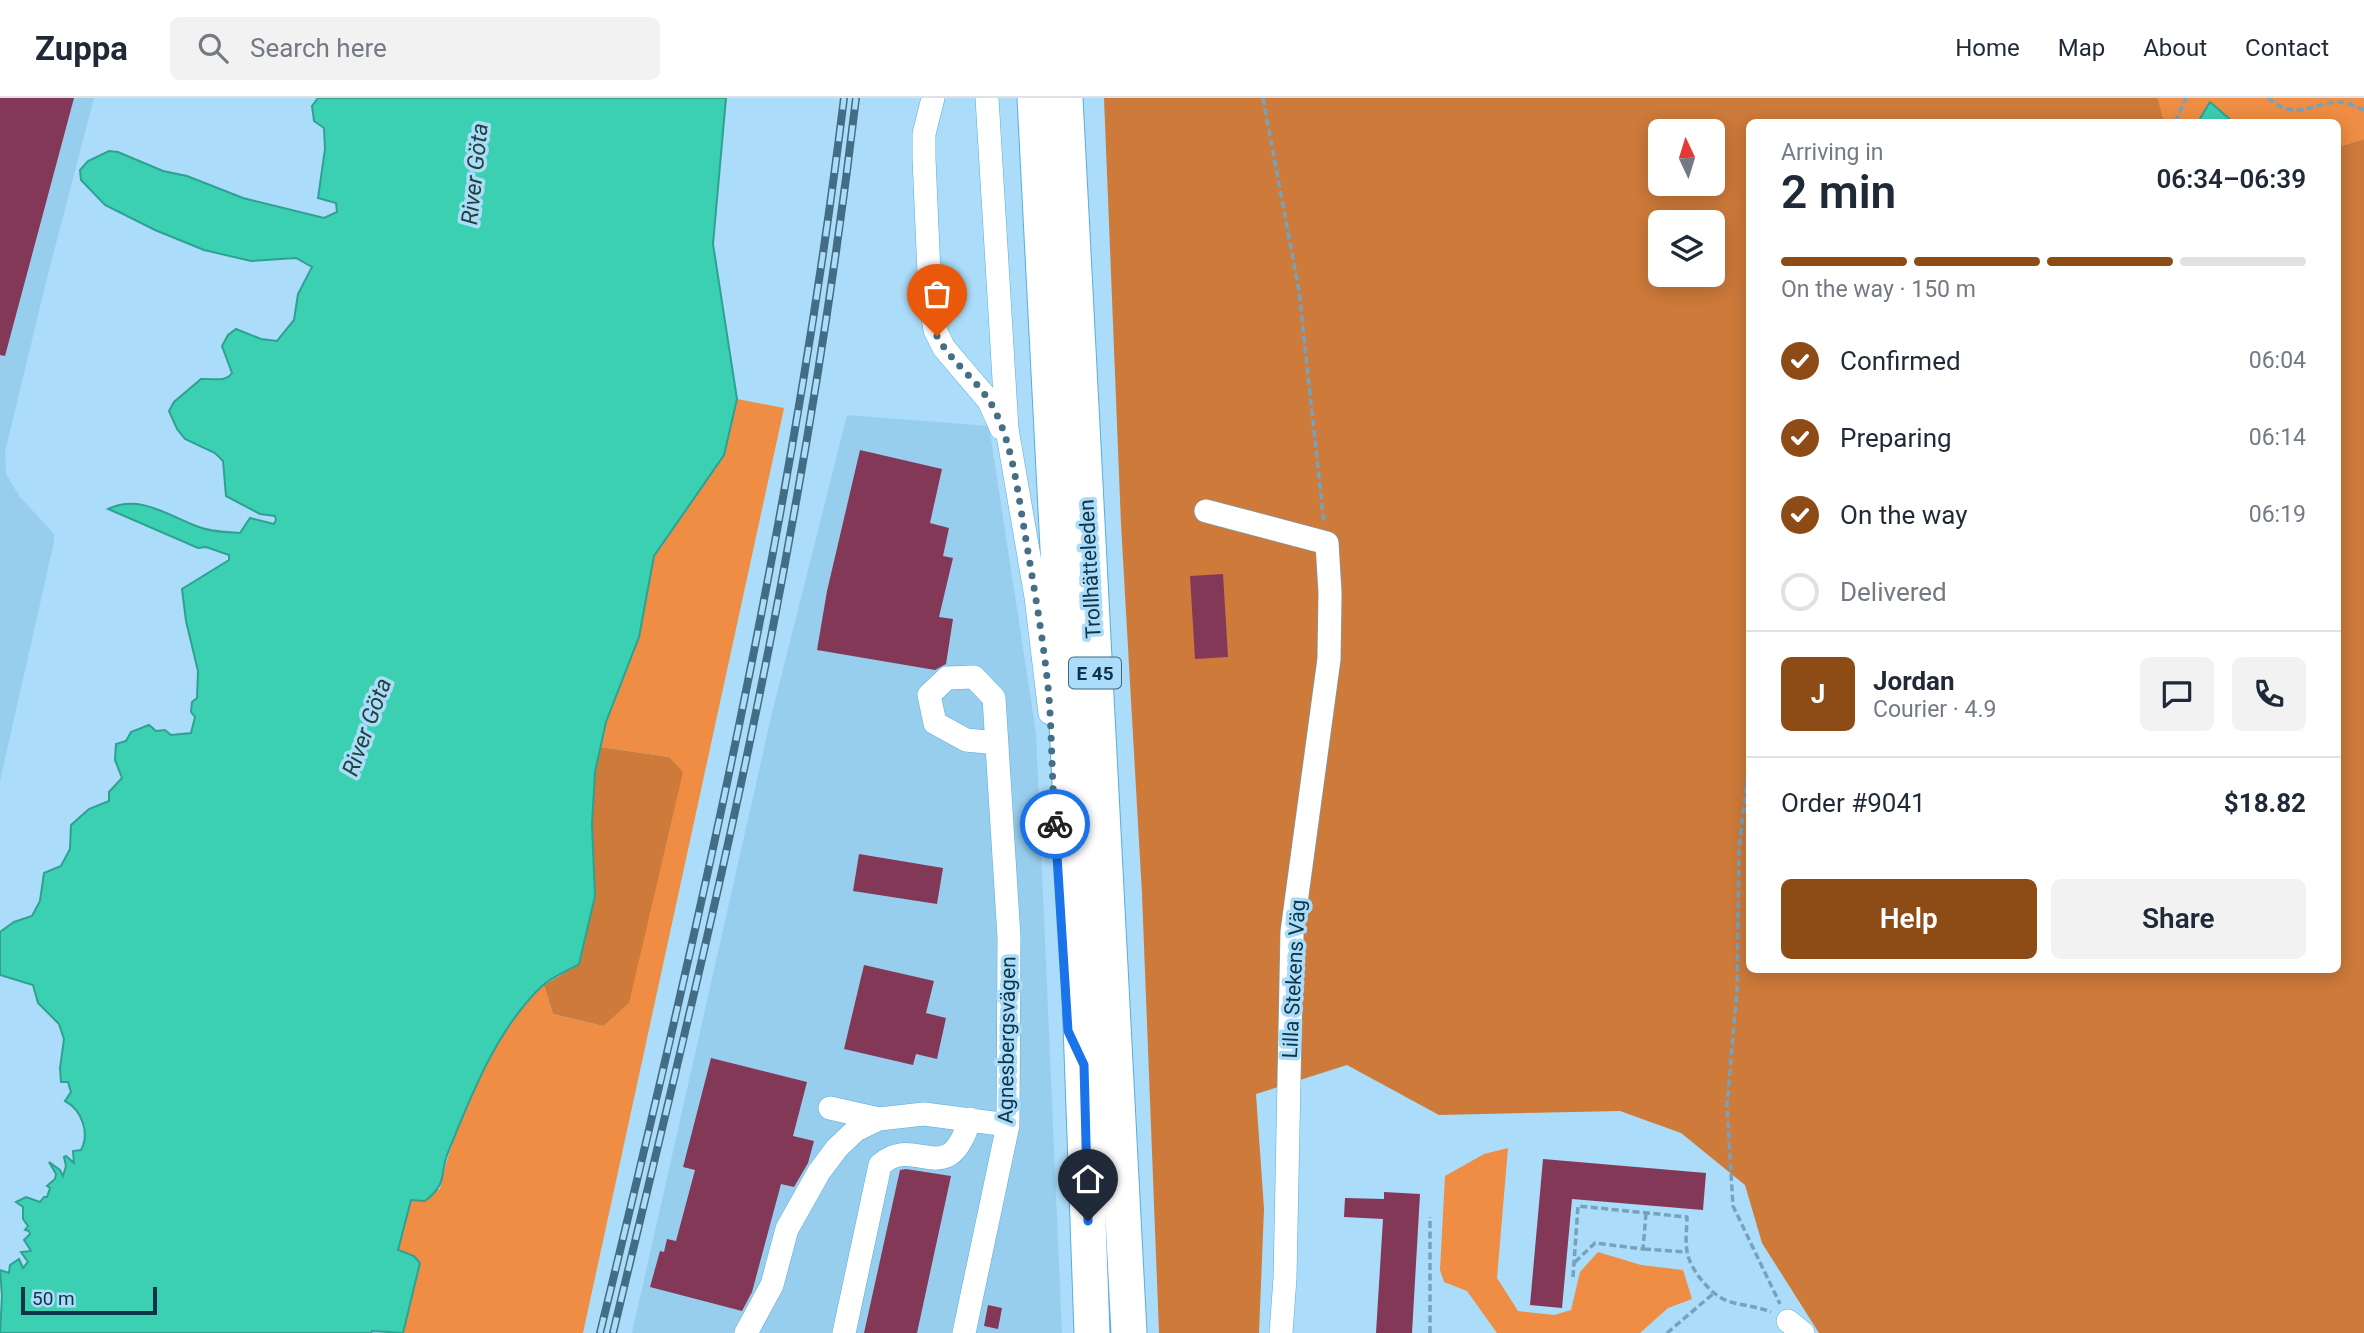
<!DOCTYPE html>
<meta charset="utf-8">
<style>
body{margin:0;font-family:Roboto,sans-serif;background:#f2f2f3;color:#1f2937;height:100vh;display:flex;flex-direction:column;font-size:26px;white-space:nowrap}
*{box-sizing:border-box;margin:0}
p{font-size:23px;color:#747a83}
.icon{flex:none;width:38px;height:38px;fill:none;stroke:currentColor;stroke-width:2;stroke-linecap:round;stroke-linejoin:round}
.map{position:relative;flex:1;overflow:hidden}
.sheet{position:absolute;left:1746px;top:21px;width:595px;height:854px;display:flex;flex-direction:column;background:#fff;border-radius:10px;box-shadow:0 4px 18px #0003}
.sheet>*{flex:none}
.needle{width:46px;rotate:356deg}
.buttons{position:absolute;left:1648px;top:21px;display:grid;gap:14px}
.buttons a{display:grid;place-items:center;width:77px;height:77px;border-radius:10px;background:#fff;box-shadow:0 4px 18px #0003;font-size:35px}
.scale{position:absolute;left:21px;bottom:18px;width:136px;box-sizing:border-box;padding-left:7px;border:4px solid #0e3448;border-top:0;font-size:19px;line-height:24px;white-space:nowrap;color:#0e3448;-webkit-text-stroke:5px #abdcf9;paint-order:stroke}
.pin{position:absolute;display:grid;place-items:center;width:60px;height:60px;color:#fff;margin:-72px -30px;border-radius:50% 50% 50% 0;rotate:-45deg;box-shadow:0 0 7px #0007}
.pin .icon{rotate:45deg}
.courier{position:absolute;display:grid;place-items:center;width:70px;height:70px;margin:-35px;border:5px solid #1a73e8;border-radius:50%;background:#fff;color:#222;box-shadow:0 2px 9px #0007}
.overview em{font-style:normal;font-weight:600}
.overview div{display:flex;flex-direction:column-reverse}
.overview{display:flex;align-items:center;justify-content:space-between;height:119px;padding:0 35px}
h1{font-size:46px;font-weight:600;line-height:52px}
.bar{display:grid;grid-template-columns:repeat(4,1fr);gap:10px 7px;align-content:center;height:84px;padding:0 35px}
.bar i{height:9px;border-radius:5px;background:#e0e1e3}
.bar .selected{background:#8d4c16}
.bar p{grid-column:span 4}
.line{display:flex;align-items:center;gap:18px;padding:0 35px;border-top:2px solid #e0e1e3}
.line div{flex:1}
.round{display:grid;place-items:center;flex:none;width:74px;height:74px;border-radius:10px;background:#f2f2f3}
ol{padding:0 35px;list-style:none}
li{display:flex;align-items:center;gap:21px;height:77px}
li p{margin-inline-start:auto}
li .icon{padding:7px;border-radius:50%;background:#8d4c16;color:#fff;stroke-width:4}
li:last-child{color:#747a83}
li i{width:38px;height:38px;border:4px solid #e0e1e3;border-radius:50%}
.cta{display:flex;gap:14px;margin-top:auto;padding:14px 35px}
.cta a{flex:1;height:80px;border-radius:10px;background:#8d4c16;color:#fff;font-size:28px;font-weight:600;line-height:80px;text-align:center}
.cta a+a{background:#f2f2f3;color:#1f2937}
header{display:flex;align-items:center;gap:42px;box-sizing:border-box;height:98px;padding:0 35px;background:#fff;border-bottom:2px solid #e0e1e3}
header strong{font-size:33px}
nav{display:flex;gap:38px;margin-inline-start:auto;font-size:24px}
.search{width:490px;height:63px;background:#f2f2f3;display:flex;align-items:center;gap:18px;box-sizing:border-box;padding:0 24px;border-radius:10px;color:#747a83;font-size:26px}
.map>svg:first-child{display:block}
.built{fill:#98ceed}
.green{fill:#ee8d43}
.forest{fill:#ce7a3a;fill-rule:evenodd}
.water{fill:#3bd0b1;stroke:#2ea192;stroke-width:2}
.building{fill:#833858}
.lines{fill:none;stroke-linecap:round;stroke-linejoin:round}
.minor-casing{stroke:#56aedd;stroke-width:24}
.highway-casing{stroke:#56aedd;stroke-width:37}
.path{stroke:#75a2bc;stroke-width:3.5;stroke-dasharray:7 3.5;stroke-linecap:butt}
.minor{stroke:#fff;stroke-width:23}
.highway{stroke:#fff;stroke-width:35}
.rail-casing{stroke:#436d84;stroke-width:8}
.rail{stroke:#abdcf9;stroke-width:5;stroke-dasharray:16;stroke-linecap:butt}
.done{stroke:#456f86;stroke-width:7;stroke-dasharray:0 12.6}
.route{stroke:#1a73e8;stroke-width:9}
.labels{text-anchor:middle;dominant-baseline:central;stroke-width:7;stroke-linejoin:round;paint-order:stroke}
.shield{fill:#abdcf9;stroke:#3d667d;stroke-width:2}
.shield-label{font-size:19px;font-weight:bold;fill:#0e3448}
.street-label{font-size:21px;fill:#0e3448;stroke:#abdcf9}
.water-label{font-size:23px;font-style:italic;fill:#24423b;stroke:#abdcf9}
</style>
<header>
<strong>Zuppa</strong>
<div class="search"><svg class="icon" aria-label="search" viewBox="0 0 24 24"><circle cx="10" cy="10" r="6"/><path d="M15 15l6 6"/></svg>Search here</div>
<nav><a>Home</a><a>Map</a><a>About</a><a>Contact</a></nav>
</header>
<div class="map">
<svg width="2364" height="1235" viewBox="0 0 2364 1235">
<rect width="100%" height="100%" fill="#abdcf9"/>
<path class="built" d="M0,0H94L46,184L5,354L6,376L20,399L54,436V444L0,683Z
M847,317L989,328L1036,635L1062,1235H632L772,615Z"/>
<path class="green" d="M2158,0H2364V41L2338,49V24H2233L2210,4L2198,24H2164Z
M737,301L784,310L583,1235H403L420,1165L398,1152L411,1102L440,1091C452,1033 480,974 512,923C520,910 533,899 544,887L553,916L603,928L669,659L600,649L606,624L639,539L654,458L724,357Z
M1508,1050L1497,1180L1518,1213L1554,1217L1571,1212L1580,1174L1598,1154L1641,1167L1683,1172L1692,1201L1668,1210L1640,1235H1497L1467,1193L1444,1184L1440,1172L1445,1078L1484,1056Z"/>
<path class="forest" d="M1104,0H2158L2164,24H1750V872H2338V49L2364,41V1235H1819L1762,1145L1745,1087L1681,1035L1620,1013L1439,1017L1347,967L1256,996L1264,1111L1259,1235H1159L1142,796L1121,426ZM1661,33H1713V86H1661ZM1661,124H1713V177H1661Z
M600,649L669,659L683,674L629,905L603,928L553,916L544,887L579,866L595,798L592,726L595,674Z"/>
<path class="water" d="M318,0H726L713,146L737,301L724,357L654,458L639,539L606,624L595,674L592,726L595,798L579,866C567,873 552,879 542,888C497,931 472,995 449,1052C438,1077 450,1083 425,1103L411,1102L398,1152L414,1158L420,1165L403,1235L372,1233L371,1235H0L2,1198L0,1172L9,1175L10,1167L19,1161L23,1170L28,1164L21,1154L31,1153L24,1142L30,1136L29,1133L25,1132L28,1128L23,1121V1109L16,1104L26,1099L40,1104L44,1099H47L50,1090L47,1088L55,1081L56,1076L49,1064L60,1072L63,1078L66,1068L64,1059L66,1058L74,1065L73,1053L81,1052C90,1035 82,1012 65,1003L71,994L68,984H61L60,970L64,941L59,926L38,905L33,887L0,877V834L14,824L32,818L40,803L44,775L61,768L70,751L71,727L89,711L109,703V694L122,680L115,662L116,646L126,643L131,634L149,627L156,633L165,632L171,637L191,635L195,619L191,614L192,604L197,600L198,573L186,523L182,491L229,462V457L206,449L198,450L108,411C140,396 167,417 196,428C210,434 226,434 240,435L250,420L274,426L276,422L275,418L260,416L226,398L223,363L215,355L185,341L177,331L169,313L174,304L201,281C212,280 225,285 232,275L222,248L228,237L236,231L261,241L277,243L294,222L298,196L312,169L296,160L251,163L204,152L155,132L105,107L81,82L80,72L88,63L109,53L118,54L163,73L187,78L243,100L324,120L337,114L336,105L318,100L325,51L324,30L314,23L312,8Z
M2210,4L2233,24H2198Z"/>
<path class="building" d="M0,0H74L5,258L0,257Z
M860,352L942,371L930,425L949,430L943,458L953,460L939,519L953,521L946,566L935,572L817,552L827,493Z
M1223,476L1228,559L1195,561L1190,478Z
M859,756L943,770L937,806L853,793Z
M864,867L934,883L926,915L946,920L937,961L916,956L913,967L844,951Z
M711,960L807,984L793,1038L814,1043L808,1065L794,1089L781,1086L752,1194L742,1213L650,1189L660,1153L664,1154L667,1141L676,1143L695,1072L683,1069Z
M1543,1061L1706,1075L1703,1112L1572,1101L1562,1210L1530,1207Z
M906,1071L951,1078L917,1235H864L900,1072Z
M1384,1094L1420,1096L1412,1235H1376L1383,1121L1344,1119L1345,1100L1384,1101Z
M988,1207L1002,1210L998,1231L984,1228Z"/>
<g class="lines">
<g class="minor-casing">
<path id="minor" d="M933,0L924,36V60L930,199L935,232L944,250L989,303L1001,330
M987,0L1007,331L1036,499L1050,615
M1206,413L1327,445L1330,495L1329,561L1292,834L1285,1180L1281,1235
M830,1010L879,1021
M1788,1223L1803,1235
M746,1235L772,1187L787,1131L819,1074L837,1050L856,1032L879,1021L924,1016L1008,1027
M844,1235L880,1067C916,1034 947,1096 970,1021
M964,1235L1008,1027L1009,839L994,600L974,579L947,580L929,597L935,625L966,642L997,645"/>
</g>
<g class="highway-casing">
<path id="highway" d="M1035,0L1078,842L1092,1235
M1065,0L1129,1235"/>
</g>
<path class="path" d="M1263,0L1299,193L1324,426
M2268,0C2296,23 2306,7 2337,4C2345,3 2356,9 2364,12
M2175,24L2186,0
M1750,657L1739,750L1737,891L1727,1008L1733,1108L1780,1206
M1644,1151L1687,1154
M1575,1164L1595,1145L1643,1151L1646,1115
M1573,1179L1578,1108L1687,1119C1687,1130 1685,1142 1687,1153C1689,1170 1711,1198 1728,1203C1742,1208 1757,1208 1771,1214
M1430,1235V1119
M1667,1235L1714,1195"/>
<use href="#minor" class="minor"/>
<use href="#highway" class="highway"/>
<g class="rail-casing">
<path id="rail" d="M600,1235C700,827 793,417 844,0
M613,1235C677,969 743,702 791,432C817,289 839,144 856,0"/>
</g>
<use href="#rail" class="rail"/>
</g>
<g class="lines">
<path class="done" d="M937,238C952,266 981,284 995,313C1013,349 1018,396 1025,436C1034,490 1044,544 1049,599C1052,641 1052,684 1055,726"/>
<path class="route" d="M1055,726L1068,933L1084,967L1088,1123"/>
</g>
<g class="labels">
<rect class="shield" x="1069" y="559.5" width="52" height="31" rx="5"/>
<g class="shield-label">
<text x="1095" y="575">E 45</text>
</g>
<g class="street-label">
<text transform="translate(1090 471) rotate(-93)">Trollhätteleden</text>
<text transform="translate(1294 881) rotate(-87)">Lilla Stekens Väg</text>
<text transform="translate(1007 942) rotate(-89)">Agnesbergsvägen</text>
</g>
<g class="water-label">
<text transform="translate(475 76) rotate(-84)">River Göta</text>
<text transform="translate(367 629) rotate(-70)">River Göta</text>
</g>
</g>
</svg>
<div class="buttons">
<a><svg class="needle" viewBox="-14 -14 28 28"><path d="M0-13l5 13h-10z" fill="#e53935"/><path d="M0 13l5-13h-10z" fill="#747a83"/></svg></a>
<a><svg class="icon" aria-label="layers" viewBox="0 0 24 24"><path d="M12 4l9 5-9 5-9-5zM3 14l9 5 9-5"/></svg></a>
</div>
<div class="scale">50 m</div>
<div class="pin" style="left:937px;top:238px;background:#ea580c"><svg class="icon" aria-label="bag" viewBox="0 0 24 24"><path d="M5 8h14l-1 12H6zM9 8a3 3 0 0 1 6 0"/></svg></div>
<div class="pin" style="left:1088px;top:1123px;background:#1f2937"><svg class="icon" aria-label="home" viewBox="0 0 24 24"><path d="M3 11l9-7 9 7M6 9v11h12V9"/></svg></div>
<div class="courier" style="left:1055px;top:726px"><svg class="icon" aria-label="bike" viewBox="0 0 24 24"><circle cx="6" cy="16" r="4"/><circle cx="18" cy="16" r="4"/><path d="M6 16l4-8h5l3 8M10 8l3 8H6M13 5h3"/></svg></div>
<section class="sheet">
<div class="overview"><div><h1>2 min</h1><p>Arriving in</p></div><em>06:34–06:39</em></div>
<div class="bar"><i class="selected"></i><i class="selected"></i><i class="selected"></i><i></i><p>On the way · 150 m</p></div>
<ol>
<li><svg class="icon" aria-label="check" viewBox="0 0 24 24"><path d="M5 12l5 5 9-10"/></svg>Confirmed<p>06:04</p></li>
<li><svg class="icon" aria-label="check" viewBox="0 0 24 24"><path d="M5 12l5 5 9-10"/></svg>Preparing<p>06:14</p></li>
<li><svg class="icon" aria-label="check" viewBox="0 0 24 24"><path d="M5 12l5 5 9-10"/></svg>On the way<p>06:19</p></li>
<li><i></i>Delivered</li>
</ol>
<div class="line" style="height:126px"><b class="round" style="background:#8d4c16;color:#fff">J</b><div><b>Jordan</b><p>Courier · 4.9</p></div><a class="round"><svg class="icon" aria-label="chat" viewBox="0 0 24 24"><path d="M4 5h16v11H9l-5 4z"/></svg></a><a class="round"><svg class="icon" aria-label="phone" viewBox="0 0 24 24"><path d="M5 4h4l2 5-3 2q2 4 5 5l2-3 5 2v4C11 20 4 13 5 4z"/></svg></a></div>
<div class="line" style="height:91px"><div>Order #9041</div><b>$18.82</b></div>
<div class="cta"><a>Help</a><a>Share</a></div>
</section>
</div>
